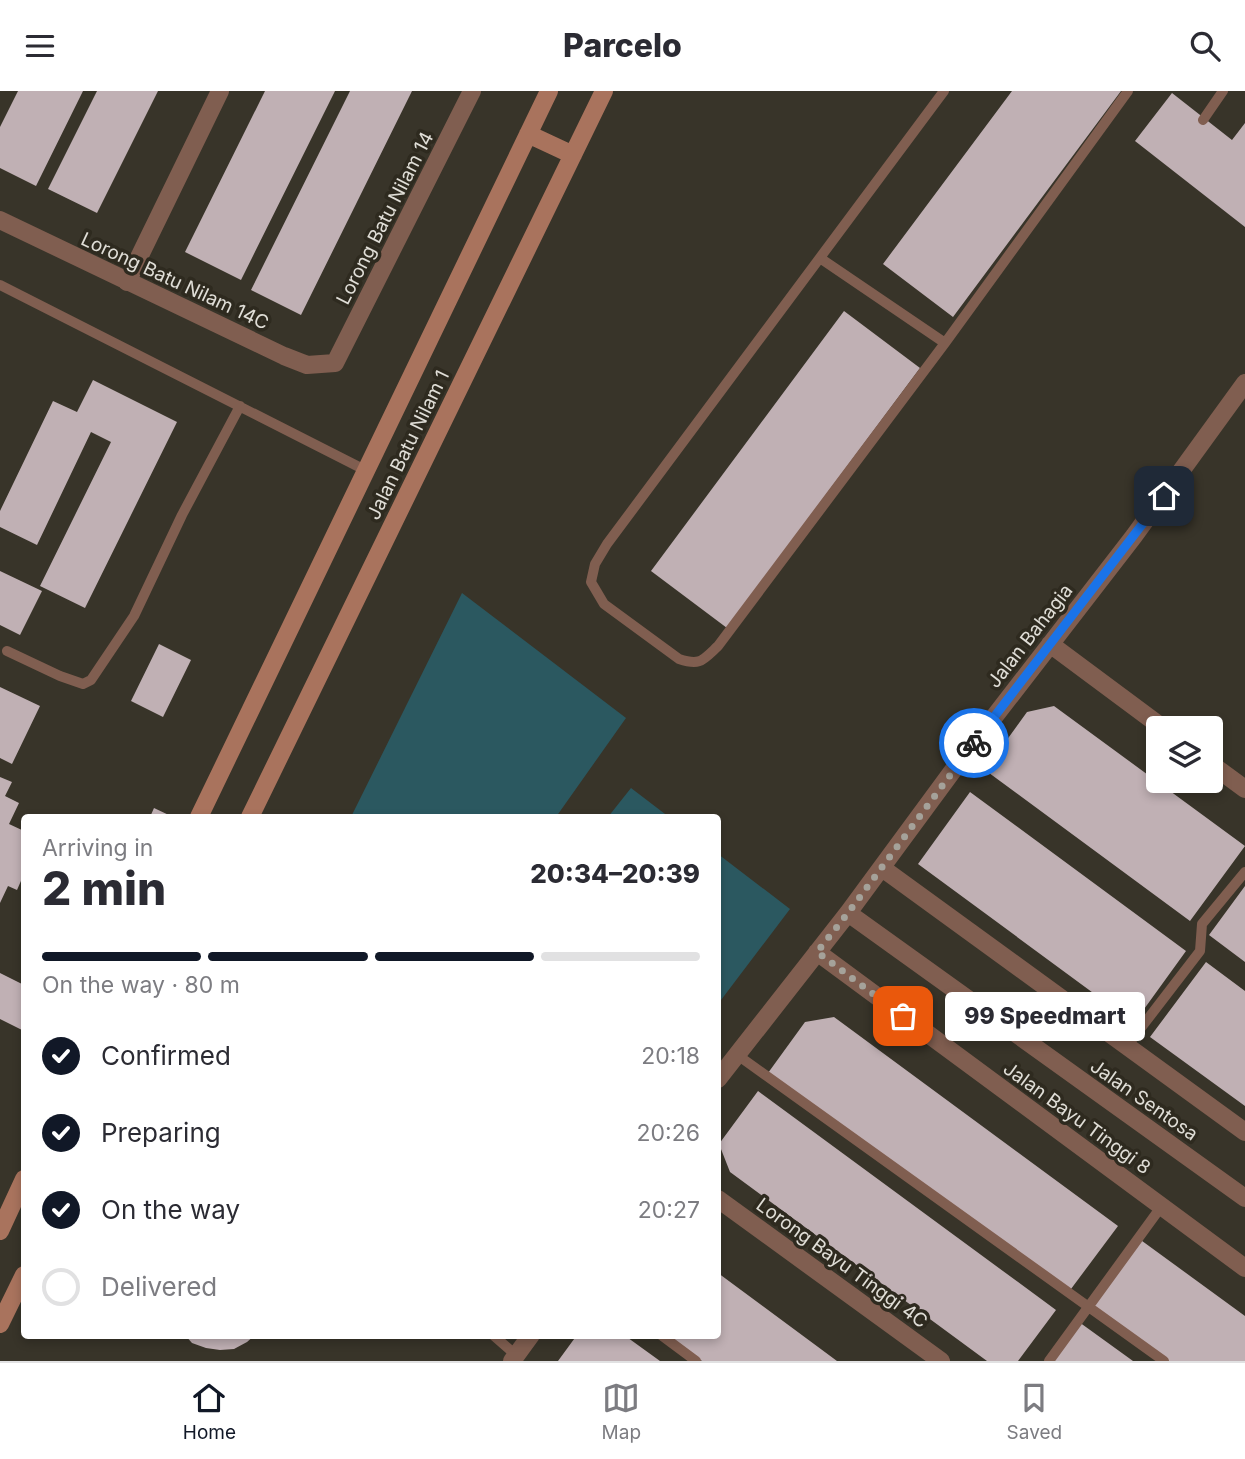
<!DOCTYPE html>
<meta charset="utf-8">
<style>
body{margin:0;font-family:Inter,sans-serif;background:#f7f7f7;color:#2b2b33;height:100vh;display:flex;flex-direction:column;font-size:26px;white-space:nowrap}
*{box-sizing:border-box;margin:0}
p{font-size:23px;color:#7c7c81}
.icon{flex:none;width:38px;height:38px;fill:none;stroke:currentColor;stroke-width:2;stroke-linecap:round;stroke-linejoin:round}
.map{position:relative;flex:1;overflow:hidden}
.sheet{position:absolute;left:21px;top:723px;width:700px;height:525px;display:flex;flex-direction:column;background:#fff;border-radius:7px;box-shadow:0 4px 10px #0003}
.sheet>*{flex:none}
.controls{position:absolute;left:1146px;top:625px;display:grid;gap:14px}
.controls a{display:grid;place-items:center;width:77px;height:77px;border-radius:7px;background:#fff;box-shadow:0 4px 10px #0003;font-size:35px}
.pin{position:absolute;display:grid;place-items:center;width:60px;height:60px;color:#fff;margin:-30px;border-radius:14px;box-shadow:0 4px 10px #0006}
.courier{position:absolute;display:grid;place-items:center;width:70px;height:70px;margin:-35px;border:5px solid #1a73e8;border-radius:50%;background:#fff;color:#222;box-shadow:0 2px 9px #0007}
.bubble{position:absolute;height:49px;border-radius:7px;background:#fff;box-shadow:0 4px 10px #0003;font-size:23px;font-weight:800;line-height:49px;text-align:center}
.overview em{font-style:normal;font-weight:800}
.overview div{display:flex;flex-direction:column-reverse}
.overview{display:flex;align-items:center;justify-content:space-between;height:119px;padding:0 21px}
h1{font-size:46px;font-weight:800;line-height:52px}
.bar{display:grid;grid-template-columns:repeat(4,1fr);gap:10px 7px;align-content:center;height:84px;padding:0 21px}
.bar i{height:9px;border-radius:5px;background:#e1e1e2}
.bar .on{background:#111827}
.bar p{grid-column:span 4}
ol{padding:0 21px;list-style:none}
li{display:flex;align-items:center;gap:21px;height:77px}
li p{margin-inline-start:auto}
li .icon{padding:7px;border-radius:50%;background:#111827;color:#fff;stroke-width:4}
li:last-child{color:#7c7c81}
li i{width:38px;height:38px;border:4px solid #e1e1e2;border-radius:50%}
header{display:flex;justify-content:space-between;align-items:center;height:91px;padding:0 21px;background:#fff;font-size:32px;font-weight:800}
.dock{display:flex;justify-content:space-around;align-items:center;height:98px;border-top:2px solid #e1e1e2;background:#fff;font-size:19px;color:#7c7c81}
.dock a{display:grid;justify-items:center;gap:4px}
.dock .on{color:#111827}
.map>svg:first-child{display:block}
.water{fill:#2b5860}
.building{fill:#c0b0b4}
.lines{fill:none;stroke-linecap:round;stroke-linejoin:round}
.lane{stroke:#805e50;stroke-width:10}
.street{stroke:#805e50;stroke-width:18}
.secondary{stroke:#a9735d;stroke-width:18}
.done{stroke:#a5a29a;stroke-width:7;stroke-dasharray:0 12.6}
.route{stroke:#1a73e8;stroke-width:9}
.labels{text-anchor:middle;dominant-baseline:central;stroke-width:7;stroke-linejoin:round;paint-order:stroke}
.street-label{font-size:19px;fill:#e0ded7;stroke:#2e2a1f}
</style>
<header><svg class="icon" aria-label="menu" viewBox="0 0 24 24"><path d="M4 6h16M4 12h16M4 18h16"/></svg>Parcelo<svg class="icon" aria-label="search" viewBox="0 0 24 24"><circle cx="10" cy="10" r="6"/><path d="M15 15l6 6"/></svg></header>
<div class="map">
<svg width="1245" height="1270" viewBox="0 0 1245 1270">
<rect width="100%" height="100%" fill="#383429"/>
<path class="water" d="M462,502L626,627L556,726H351Z
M631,697L669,726H608Z
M718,763L790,818L718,913Z"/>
<path class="building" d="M18,0H83L36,95L0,77V36Z
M97,0H158L97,122L48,98Z
M265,0H335L241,189L185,161Z
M350,0H412L301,224L251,199Z
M1012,0H1121L953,226L883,173Z
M1172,2L1232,49L1245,32V136L1135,50Z
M844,220L920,277L727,537L651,480Z
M93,289L177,331L85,517L40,495L111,351L91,341L37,454L0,436V420L53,310L77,321Z
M0,480L42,500L20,544L0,534Z
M159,553L191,569L163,626L131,610Z
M0,596L40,615L12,673L0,667Z
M1054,615L1245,755L1190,830L985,679L1027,621Z
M0,686L12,691L5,705L19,712L9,733L24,740V761L22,765L24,766V783L17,799L8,795L0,812Z
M970,701L1186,860L1134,932L918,773Z
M154,717L173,726H150Z
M1245,795V871L1209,844Z
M1206,871L1245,900V1015L1150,946Z
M0,882L24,894V940L0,928Z
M834,926L1118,1135L1068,1202L768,982L805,931Z
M758,1000L1056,1219L1018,1270H987L730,1081L719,1053Z
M1138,1147L1245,1225V1270H1164L1089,1215Z
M718,1182L837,1270H702L666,1244H718Z
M1079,1231L1133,1270H1050Z
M185,1244H255L247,1251L234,1258L220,1259L206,1257L192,1252Z
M577,1244H624L660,1270H558Z"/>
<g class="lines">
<path class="lane" d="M944,0L607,453L595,473L591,491L604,513L679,568C700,575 702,570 718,555L945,252L1128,0
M1203,29L1223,0
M820,167L945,252
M0,194L367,380
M7,560L60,585L83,593L91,589L134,525L182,424L240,315
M1127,955L1200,860L1202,833L1245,781
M736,963L1164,1270
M493,1244L516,1264
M661,1244L696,1270
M1049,1270L1161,1116"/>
<path class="street" d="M0,129L284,265L307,274L335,272L472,0
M127,191L220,0
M1050,553L1163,637
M1211,673L1245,698
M882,777L1245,1041
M848,822L1245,1107
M817,861L1245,1177
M718,988L848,822L957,674L1134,445L1245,292
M718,1108L941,1270
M512,1270L531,1244"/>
<path class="secondary" d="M528,43L573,64
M199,726L549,0
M250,726L604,0
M0,1140L24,1088
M0,1233L24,1184"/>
</g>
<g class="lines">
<path class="done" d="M903,925L817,861L848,822L974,652"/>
<path class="route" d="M974,652L1164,405"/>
</g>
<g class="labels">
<g class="street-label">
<text transform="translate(385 127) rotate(-63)">Lorong Batu Nilam 14</text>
<text transform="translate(175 190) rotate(25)">Lorong Batu Nilam 14C</text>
<text transform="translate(408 354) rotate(-64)">Jalan Batu Nilam 1</text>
<text transform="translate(1030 545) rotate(-52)">Jalan Bahagia</text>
<text transform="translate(1144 1009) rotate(35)">Jalan Sentosa</text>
<text transform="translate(1077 1027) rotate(36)">Jalan Bayu Tinggi 8</text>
<text transform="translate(842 1172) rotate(36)">Lorong Bayu Tinggi 4C</text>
</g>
</g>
</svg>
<div class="controls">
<a><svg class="icon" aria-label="layers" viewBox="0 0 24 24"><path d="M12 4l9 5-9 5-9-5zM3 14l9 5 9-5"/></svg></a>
</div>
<div class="pin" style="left:903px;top:925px;background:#ea580c"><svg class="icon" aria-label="bag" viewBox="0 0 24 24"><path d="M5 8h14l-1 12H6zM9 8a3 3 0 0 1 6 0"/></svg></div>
<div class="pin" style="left:1164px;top:405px;background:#1f2937"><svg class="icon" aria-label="home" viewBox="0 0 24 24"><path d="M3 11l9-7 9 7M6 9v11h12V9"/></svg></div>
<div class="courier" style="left:974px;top:652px"><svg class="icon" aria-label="bike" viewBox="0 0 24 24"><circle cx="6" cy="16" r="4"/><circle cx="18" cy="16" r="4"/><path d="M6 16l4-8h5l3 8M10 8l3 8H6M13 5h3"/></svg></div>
<div class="bubble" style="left:945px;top:901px;width:200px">99 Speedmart</div>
<section class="sheet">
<div class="overview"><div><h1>2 min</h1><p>Arriving in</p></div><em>20:34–20:39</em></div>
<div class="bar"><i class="on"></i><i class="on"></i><i class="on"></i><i></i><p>On the way · 80 m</p></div>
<ol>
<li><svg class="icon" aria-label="check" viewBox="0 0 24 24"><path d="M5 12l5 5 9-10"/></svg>Confirmed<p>20:18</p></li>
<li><svg class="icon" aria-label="check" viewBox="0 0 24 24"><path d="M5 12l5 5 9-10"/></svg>Preparing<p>20:26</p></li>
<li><svg class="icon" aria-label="check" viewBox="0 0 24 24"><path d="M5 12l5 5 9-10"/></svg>On the way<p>20:27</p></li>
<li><i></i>Delivered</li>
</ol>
</section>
</div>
<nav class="dock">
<a class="on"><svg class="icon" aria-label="home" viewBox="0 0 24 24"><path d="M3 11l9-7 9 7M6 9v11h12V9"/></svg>Home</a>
<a><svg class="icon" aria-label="map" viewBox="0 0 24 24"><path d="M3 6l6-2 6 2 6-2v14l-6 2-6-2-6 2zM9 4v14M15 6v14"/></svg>Map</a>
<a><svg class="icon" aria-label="saved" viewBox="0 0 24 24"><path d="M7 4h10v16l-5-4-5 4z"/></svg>Saved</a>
</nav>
